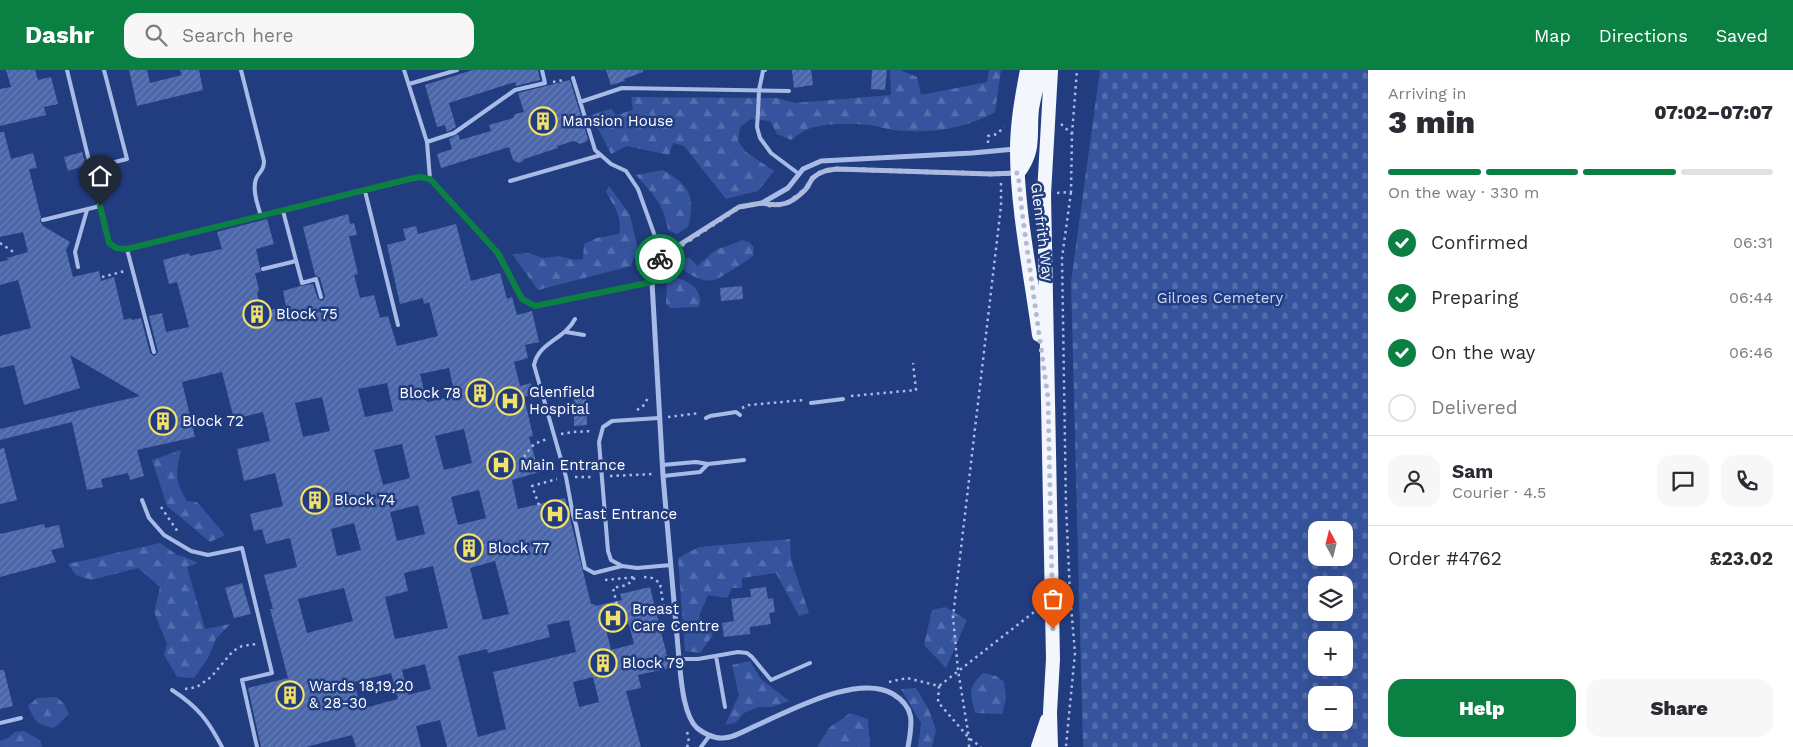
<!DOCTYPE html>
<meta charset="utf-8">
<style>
body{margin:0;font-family:"Work Sans",sans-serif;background:#f7f7f7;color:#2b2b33;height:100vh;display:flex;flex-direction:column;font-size:19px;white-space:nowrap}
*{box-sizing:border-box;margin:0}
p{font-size:16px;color:#7c7c81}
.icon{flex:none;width:28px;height:28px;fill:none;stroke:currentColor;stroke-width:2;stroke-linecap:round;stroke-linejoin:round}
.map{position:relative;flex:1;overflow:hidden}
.side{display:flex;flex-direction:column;background:#fff;width:425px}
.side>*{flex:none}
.needle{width:32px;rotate:353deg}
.fabs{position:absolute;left:1308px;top:451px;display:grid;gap:10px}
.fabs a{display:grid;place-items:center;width:45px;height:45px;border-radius:10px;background:#fff;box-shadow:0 5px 20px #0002;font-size:25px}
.pin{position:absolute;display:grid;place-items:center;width:42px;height:42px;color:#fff;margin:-51px -21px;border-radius:50% 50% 50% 0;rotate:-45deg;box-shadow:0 0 5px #0007}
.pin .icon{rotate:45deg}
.courier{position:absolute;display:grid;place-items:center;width:50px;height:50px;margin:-25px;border:4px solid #0b8043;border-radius:50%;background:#fff;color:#222;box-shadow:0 1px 6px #0007}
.overview em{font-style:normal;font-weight:800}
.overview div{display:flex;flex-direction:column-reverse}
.overview{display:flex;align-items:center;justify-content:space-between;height:85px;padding:0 20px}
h1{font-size:32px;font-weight:800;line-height:38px}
.bar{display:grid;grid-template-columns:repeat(4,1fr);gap:8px 5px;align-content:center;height:60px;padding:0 20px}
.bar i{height:6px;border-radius:4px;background:#e1e1e2}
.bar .selected{background:#0b8043}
.bar p{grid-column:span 4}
.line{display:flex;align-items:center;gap:12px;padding:0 20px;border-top:1px solid #e1e1e2}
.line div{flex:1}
.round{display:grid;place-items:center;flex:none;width:52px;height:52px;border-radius:15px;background:#f7f7f7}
ol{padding:0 20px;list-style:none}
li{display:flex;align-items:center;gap:15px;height:55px}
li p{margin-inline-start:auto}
li .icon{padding:5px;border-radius:50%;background:#0b8043;color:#fff;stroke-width:4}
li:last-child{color:#7c7c81}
li i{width:28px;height:28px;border:2px solid #e1e1e2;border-radius:50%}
.action{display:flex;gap:10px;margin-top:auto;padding:10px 20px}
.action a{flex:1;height:58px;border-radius:15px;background:#0b8043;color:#fff;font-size:20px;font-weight:800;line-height:58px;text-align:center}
.action a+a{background:#f7f7f7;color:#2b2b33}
header{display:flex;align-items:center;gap:30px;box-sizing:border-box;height:70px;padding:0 25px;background:#0b8043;color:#fff}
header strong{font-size:24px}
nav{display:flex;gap:28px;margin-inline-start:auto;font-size:18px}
.search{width:350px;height:45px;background:#f7f7f7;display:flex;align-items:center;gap:12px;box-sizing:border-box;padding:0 18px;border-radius:15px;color:#7c7c81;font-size:19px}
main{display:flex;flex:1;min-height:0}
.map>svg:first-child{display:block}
.forest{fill:url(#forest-firs)}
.cemetery{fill:url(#cemetery-stones);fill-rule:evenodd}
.building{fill:url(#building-hatch);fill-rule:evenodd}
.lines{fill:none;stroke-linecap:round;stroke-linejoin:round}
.path{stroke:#a8bbe7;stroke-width:2.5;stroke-dasharray:2.5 4;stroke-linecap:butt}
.service{stroke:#a8bbe7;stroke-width:4}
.minor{stroke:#a8bbe7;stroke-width:5}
.trunk{stroke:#f4f6fe;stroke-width:14}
.done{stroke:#b2bbd3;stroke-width:5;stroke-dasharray:0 9}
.route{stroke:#0b8043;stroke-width:6}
.labels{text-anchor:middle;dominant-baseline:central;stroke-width:5;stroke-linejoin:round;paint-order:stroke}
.poi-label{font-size:15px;fill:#fff;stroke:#223c80;text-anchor:start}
.street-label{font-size:15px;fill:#fff;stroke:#223c80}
.park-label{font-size:15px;fill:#ccd8f5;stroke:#223c80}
</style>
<header>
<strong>Dashr</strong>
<div class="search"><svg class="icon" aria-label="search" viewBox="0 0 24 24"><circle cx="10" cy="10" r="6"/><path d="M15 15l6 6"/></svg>Search here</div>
<nav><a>Map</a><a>Directions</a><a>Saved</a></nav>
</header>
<main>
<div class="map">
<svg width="1368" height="677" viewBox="0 0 1368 677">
<defs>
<pattern id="forest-firs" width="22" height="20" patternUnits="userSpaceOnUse" patternTransform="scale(1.25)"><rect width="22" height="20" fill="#36549e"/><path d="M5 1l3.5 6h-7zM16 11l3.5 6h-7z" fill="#546ead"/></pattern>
<pattern id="cemetery-stones" width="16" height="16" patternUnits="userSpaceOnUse" patternTransform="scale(1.25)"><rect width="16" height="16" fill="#36549e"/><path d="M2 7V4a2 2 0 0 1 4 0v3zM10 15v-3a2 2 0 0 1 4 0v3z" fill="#546ead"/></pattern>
<pattern id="building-hatch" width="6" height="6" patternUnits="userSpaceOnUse" patternTransform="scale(1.25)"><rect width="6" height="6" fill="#4b66a9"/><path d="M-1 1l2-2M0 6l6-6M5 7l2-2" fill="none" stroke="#667db6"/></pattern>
</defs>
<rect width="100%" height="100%" fill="#223c80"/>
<path class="forest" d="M890,0H900L917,7L921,25L987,12L989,0H1001L995,42C964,59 930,64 895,60C886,59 877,56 868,55C851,53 831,53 815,57C806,58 798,65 791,70L777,64L770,51L751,49L740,57L738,71L746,82L774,101L758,121L726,129L684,76L673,73L669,85L627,76L611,84L591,45L611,39L616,45L633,40L631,27L777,28L795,33L891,25Z
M663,100C690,116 696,126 688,157L677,164L668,160C664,134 653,124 636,105Z
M609,116L630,145L638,179L631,196L538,220L512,184L528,183L543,188L559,186L574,190L583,189L584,174L597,168L619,164C623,148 614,136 606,122Z
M742,170L749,172L754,177L753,186C748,190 719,209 715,210C704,213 685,204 680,195L682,188H690L697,196L717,179L728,176Z
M670,206C686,209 705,219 699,237L670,238L666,234L667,211Z
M181,380C176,404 174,410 187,431L197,432L225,465L210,472L167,436L152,390Z
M790,469L791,490L809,543L799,546L776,503L742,508V518H732L727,528L708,525L699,546L713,565L700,583L685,581L678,488L699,477Z
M160,473L177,485L185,487L198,493L187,497L205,559L230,554L216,569L208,588L194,608L177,607L164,585L167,574L154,542L160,517L138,498L91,510L76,505L68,494Z
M945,537L967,550L946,598L924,575L932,540Z
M750,591L761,609L789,631L772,637H758L744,643L735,653L725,655L739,625L732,595Z
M983,603L996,606L1004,612L1006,629L1002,644L975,643C970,623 968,618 983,603Z
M916,618L929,640L936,660L932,677H918L921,653L901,619Z
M57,627L64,634L69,644L54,658C35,654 36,652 28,636L37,628Z
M850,643L868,649L870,677H817L829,658Z
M24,661L40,670L42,677H0V671L8,668L15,662Z"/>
<path class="cemetery" d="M1100,0H1368V677H1083L1071,212ZM1316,460H1344V488H1316ZM1316,515H1344V542H1316ZM1316,570H1344V598H1316ZM1316,625H1344V652H1316Z"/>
<path class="building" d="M6,0H35L38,10L51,7L58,34L44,37L46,45L0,56V19L11,17Z
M129,0H147L150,13L182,5L180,0H199L203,20L137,36Z
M473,0H538L540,10L516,16L515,12L449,33L456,57L447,62L445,55L437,57L425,15Z
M606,0H643V2L624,9L625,11L611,15Z
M792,0H811L813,15L794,18Z
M872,0H887L885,20L871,19Z
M570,10L588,69L586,72L580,74L574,71L557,76L558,78L524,89L523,91L519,93L513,90L509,77L441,98L437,84L452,79L449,69L458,64L460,70L491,61L489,55L513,48L515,44L524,42L518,23Z
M0,62H4L11,89L33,83L37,98L29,99L41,147L40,151L43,156L70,172L66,180L73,207L99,201L101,211L114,207L124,250L131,248L132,250L141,248L150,283L154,286L156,285L158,282L149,246L162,243L166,262L189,257L177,212L169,214L163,190L189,183L190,186L222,179L217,162L267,149L274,174L256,179L261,202L255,203L259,220L257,223L262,242L286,236L283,221L300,216L313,214L318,229L322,231L324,229L325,226L320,208L315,205L303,157L348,144L350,154L354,153L357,165L349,166L358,204L354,205L360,228L374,225L380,248L388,246L397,276L438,266L429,232L424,234L423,228L400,234L387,175L406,170L403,159L416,156L418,164L456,154L471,211L500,203L507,229L512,227L517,245L532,241L539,272L525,275L528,288L514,292L520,316L531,313L534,324L524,327L533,366L529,367L539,402L512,410L518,439L565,428L591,534H594L595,536L622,530L620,524L650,517L670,598L638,605L641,618L626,621L641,677H447L440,650L416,656L421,677H356L352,665L306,677H261L248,618L288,608L270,539H273L264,505L297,497L290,468L266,474L262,459L254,461L250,444L283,436L275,403L244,411L237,379L270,371L263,342L234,349L222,302L182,312L195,367L137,380L144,406L130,410L128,403L101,409L103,417L87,420L72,352L0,370V359L140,326L70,285L80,318L24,335L14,295L0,298V266L31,258L18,210L0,215V192L8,190L7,188L28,182L23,162L0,167ZM449,298L455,326L427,332L420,304ZM387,313L393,341L365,347L358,319ZM322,327L330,361L303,367L295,333ZM464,359L472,393L444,400L435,366ZM402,374L410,408L383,415L374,380ZM479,420L486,448L458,455L451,427ZM418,435L425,464L397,471L390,442ZM354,453L361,480L337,486L331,459ZM495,491L509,544L483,550L470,498ZM433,496L448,558L395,569L385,527L408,521L404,503ZM344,518L353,551L307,563L298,529ZM569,550L576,582L493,602L506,659L478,667L458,586L487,579L488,583L550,567L547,555ZM629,554L634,574L611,580L606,559ZM425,594L431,619L408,625L402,600ZM391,603L398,629L361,639L354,612ZM593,607L599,632L579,637L573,612Z
M82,82L86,95L68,101L64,87Z
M742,216L743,229L721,231L720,218Z
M586,320L587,355L574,356V321Z
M4,378L17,430L0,434V379Z
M44,454L45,458L59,455L64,477L51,480L56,492L0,507V464Z
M242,513L251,544L234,548L225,518Z
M766,517L768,529L773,528L775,542L769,543L771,554L750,557V564L724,567L722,553L734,551L731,529L751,527L750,519Z
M0,600H4L13,636L0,639Z"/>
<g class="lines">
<path class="path" d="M553,12L564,10
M1072,64L1077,0
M988,73V66L997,64L1004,57
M1057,123L1071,122L1072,64L1061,54
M0,173L15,183
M102,207L125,201
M851,326L916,320L913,293
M742,338L749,335L804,330
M637,340L643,336L648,328
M668,347L700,343
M561,364L573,362L593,361
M520,392L534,374L547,369
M610,406L654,404
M575,407H594
M539,435L532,416L557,409
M161,437L178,462
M644,507L652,508L660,513L664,540
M605,510L636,507L627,515L613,518L617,535
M889,612L907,608L939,616L1038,539
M939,616L938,632L969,668L981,677
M185,619L197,617L211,607L233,581L242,576L257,574
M1066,676L1075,583L1070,524L1066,436L1062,188L1071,122
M687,677L689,672L687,661
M969,677V668L958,600L953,547L1001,136V112"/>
<path class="service" d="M67,0L109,173L116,178L127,179L420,107L430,109L497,183L522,229L535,236L652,212
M241,0L264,91C264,102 259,101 256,109C252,120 258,136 261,146
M404,0L427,72L430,109
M765,0L763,1L759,20L758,43L757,57L760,68L771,83L799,104
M573,8L595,80L611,94L626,101L638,119L656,169L665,184
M409,14L457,0
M580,32L622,18L789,21
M427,72L454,63L515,20L545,13L542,0
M91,98L127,89L104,0
M510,111L601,85
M365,121L398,255
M283,141L302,213L316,209L321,227
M43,150L100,136
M127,179L154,282
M78,197L75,182L87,140
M263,199L296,191
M575,249C564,270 539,272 534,295L566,407L573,445L576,455L585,498L594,503L622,496L637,498L671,495
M566,262L584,265
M811,333L843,329
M706,348L710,346L736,342L740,345
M662,395L696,392L708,394L744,390
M663,406L700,402L708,394
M142,430L149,448L164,465L191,481L208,485L242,478L272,603L242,610L257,677
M622,496L611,490L608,481L599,372L603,357L612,351L659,348
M716,586L725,637
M679,589H698L738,582L747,583L752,587L771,610L810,593
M172,620C198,637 208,650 222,677
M0,653L21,648
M701,677L710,665"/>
<path class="minor" d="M762,133C781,138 792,133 805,120C809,116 810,110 814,107C821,101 828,100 837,99L991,104L1015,103
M908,677C912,654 916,638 893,624C857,603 788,642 753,657C744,661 731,669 721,668C713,668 703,663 697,658C683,645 681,608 679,589L663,406L652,212C653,200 656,193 665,184L739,137L762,133L788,118L803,99L821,91L972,83L1015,79"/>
<path class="trunk" d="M1027,0C1022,26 1017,53 1017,80C1017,140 1031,205 1039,265
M1051,0L1044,124L1053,589L1050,642L1051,677
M1018,103C1036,79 1029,66 1032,39C1034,26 1038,13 1040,0
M1038,677L1047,650"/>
</g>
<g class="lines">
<path class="done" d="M660,189L739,137L762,133L774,136L790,132L806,119L813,107L823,101L837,99L991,104L1018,103L1022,142L1048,328L1053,559"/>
<path class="route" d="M100,136L109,173L116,178L127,179L409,109L420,107L430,109L498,183L522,229L535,236L652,212L653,200L660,189"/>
</g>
<defs>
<g id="building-ring" transform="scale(1.4375)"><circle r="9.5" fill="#223c80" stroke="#f3e16a" stroke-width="1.5"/><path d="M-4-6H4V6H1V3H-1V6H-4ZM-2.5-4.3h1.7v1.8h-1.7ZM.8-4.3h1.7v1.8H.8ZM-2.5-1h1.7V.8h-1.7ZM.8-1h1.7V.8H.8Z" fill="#f3e16a"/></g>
<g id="hospital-ring" transform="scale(1.4375)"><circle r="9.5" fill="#223c80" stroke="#f3e16a" stroke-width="1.5"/><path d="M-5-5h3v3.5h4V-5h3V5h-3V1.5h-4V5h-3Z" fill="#f3e16a"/></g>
</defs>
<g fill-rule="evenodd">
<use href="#building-ring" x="543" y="51"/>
<use href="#building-ring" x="257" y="244"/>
<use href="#building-ring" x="480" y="323"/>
<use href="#hospital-ring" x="510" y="331"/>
<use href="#building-ring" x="163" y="351"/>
<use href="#hospital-ring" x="501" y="395"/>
<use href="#building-ring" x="315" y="430"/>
<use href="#hospital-ring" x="555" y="444"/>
<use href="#building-ring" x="469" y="478"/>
<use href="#hospital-ring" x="613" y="548"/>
<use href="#building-ring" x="603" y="593"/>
<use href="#building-ring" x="290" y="625"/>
</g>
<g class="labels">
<g class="poi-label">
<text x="562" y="51">Mansion House</text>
<text x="276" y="244">Block 75</text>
<text x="529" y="322">Glenfield<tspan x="529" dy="17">Hospital</tspan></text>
<text x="461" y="323" text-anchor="end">Block 78</text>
<text x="182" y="351">Block 72</text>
<text x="520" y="395">Main Entrance</text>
<text x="334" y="430">Block 74</text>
<text x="574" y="444">East Entrance</text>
<text x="488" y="478">Block 77</text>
<text x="632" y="539">Breast<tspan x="632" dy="17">Care Centre</tspan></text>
<text x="622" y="593">Block 79</text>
<text x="309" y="616">Wards 18,19,20<tspan x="309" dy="17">&amp; 28-30</tspan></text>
</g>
<g class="street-label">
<text transform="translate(1042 162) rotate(83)">Glenfrith Way</text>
</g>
<g class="park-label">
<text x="1220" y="228">Gilroes Cemetery</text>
</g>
</g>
</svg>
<div class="fabs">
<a><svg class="needle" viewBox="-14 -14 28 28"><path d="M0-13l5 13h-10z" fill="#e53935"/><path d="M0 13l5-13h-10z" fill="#7c7c81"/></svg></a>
<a><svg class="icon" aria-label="layers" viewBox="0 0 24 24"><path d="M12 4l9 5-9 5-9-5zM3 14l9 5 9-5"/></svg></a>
<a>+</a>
<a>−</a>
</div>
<div class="pin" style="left:1053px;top:559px;background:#ea580c"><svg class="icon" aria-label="bag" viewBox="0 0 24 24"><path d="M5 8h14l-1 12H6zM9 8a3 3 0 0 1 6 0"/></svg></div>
<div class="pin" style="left:100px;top:136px;background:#1f2937"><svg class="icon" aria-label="home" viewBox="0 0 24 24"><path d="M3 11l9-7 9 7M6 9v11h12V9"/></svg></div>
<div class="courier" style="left:660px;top:189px"><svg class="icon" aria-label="bike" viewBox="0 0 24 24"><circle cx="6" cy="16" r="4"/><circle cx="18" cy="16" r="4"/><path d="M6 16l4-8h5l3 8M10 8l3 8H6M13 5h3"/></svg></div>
</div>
<section class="side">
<div class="overview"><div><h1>3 min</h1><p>Arriving in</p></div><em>07:02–07:07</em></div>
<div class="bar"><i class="selected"></i><i class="selected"></i><i class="selected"></i><i></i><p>On the way · 330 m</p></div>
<ol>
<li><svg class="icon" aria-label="check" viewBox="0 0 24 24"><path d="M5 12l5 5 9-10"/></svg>Confirmed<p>06:31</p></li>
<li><svg class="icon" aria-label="check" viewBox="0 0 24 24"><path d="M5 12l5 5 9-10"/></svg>Preparing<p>06:44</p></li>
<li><svg class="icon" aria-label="check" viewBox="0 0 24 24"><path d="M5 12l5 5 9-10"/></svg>On the way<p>06:46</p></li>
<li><i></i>Delivered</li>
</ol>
<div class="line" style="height:90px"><a class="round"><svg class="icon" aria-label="person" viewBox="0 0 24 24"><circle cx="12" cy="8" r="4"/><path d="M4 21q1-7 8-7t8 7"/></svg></a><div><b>Sam</b><p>Courier · 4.5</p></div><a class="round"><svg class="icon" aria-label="chat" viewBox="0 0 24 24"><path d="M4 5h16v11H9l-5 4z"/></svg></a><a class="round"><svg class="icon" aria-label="phone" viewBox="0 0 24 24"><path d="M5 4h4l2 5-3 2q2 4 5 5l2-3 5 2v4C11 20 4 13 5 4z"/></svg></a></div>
<div class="line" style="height:65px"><div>Order #4762</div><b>£23.02</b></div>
<div class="action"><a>Help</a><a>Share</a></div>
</section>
</main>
